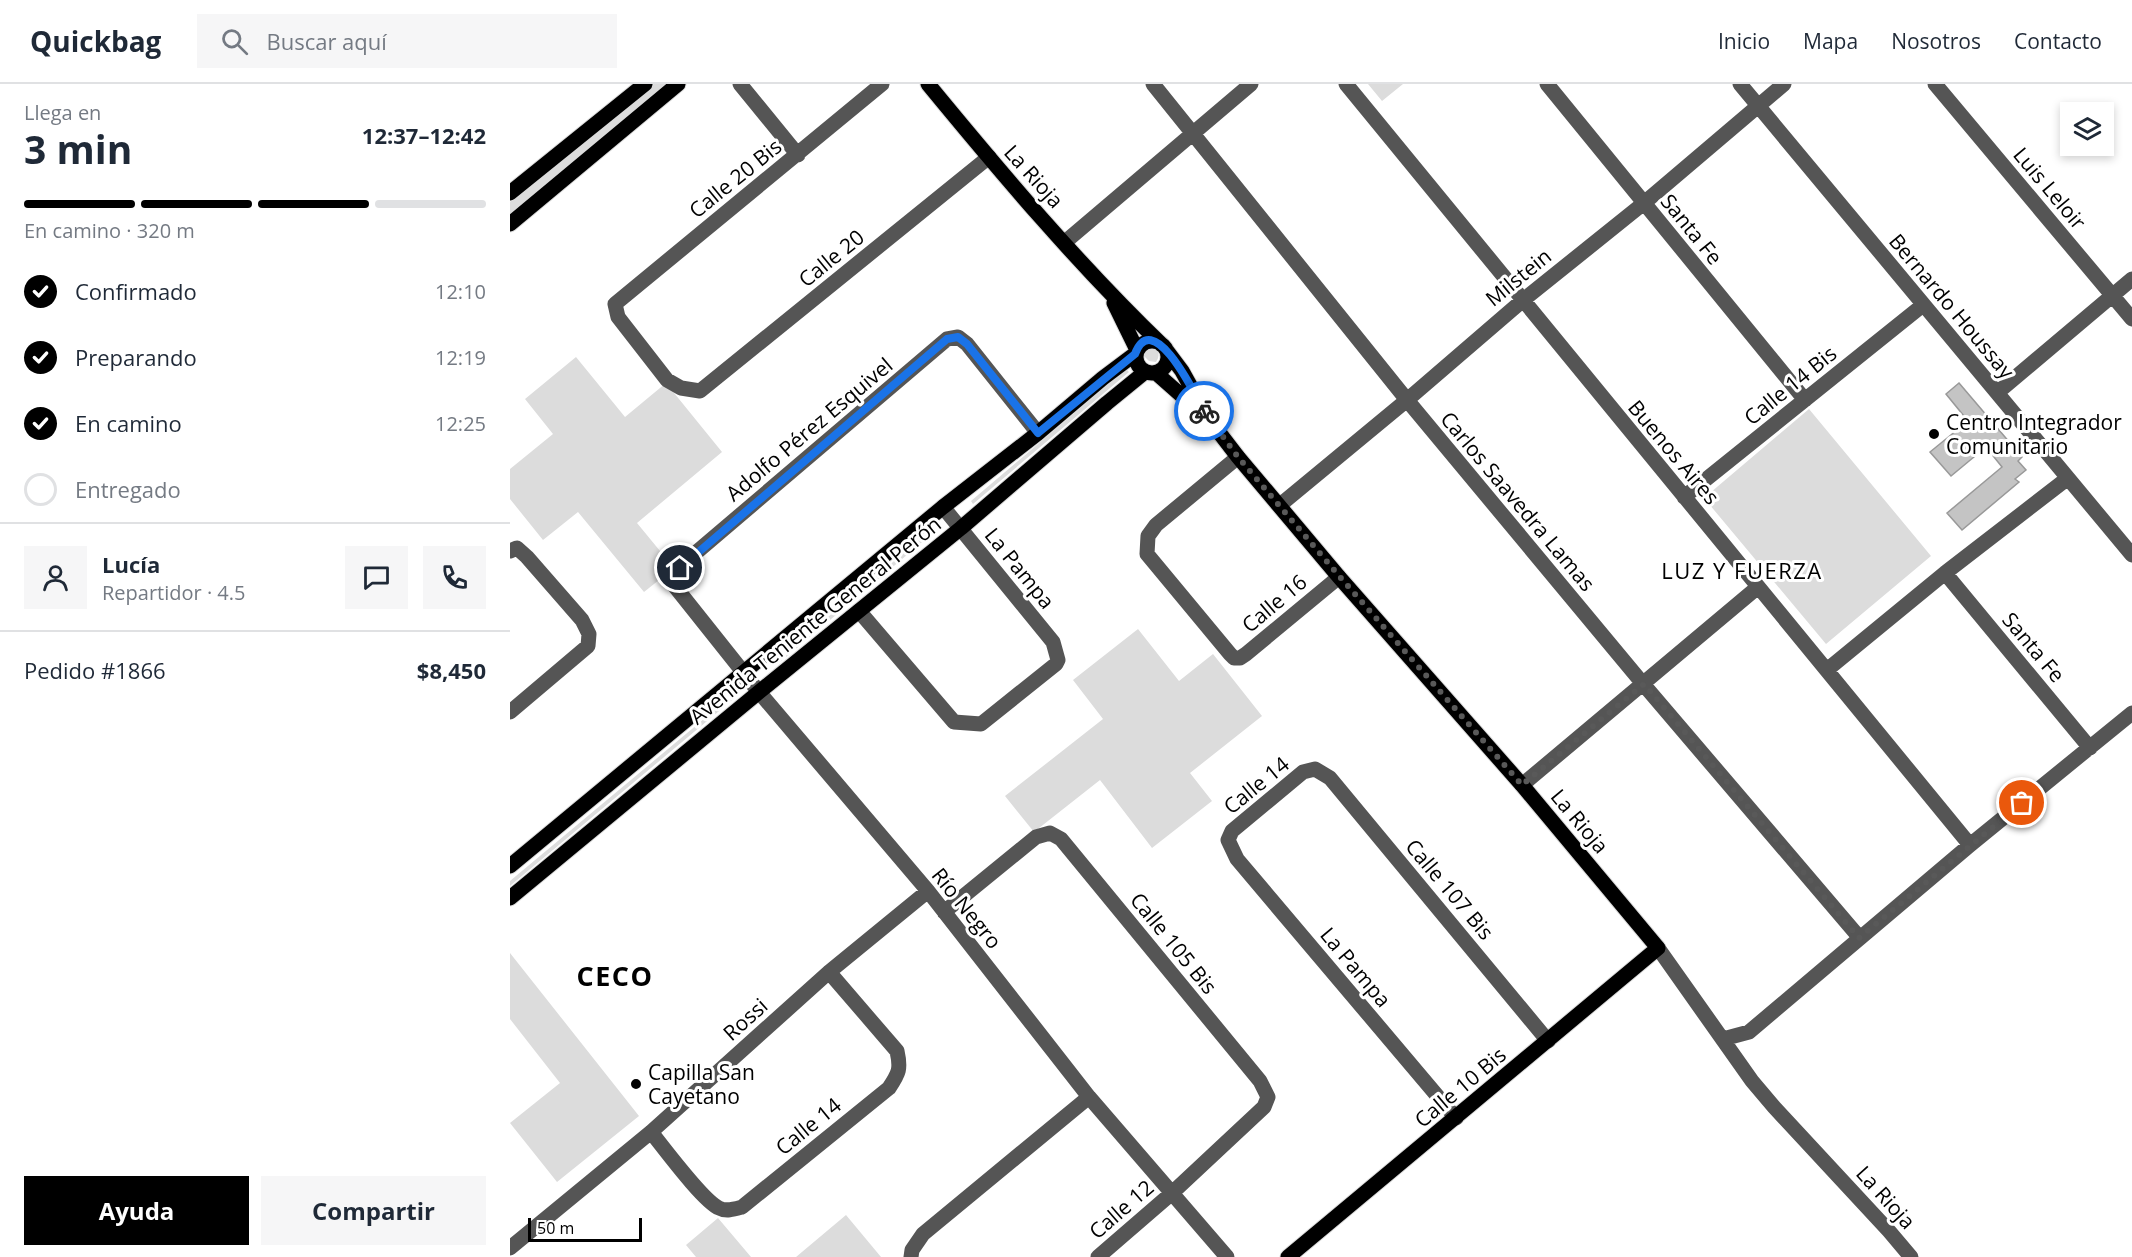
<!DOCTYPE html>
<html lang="es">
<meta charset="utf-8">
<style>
body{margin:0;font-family:"Open Sans",sans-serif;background:#f6f6f7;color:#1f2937;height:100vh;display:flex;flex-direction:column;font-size:22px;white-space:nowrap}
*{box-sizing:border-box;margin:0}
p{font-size:20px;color:#747a83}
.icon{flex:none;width:33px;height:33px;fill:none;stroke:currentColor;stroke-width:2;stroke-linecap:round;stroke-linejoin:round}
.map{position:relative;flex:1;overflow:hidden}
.side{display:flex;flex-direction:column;background:#fff;width:510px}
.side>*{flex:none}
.tools{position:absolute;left:1550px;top:18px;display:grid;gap:12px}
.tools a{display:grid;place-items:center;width:54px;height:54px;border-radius:0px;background:#fff;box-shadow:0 3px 9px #0003;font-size:30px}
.scale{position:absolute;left:18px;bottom:15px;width:114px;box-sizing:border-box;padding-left:6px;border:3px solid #000;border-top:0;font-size:16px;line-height:21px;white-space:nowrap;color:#000;-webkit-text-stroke:4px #fff;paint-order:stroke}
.pin{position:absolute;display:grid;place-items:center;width:51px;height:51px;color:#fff;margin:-26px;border:3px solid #fff;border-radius:50%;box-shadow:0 2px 6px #0007}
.courier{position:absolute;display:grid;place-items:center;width:60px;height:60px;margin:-30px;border:4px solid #1a73e8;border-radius:50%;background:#fff;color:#222;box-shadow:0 2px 8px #0007}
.headline em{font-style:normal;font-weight:700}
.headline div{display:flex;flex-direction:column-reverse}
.headline{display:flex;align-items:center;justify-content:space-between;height:102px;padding:0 24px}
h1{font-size:39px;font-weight:700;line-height:45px}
.bar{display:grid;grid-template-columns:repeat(4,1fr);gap:9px 6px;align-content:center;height:72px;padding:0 24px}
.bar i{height:8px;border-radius:4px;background:#e0e1e3}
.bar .selected{background:#000}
.bar p{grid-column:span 4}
.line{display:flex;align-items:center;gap:15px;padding:0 24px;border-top:2px solid #e0e1e3}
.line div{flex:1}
.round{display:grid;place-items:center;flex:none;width:63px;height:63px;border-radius:0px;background:#f6f6f7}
ol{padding:0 24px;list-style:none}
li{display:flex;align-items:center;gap:18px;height:66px}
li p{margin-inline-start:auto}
li .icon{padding:6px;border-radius:50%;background:#000;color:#fff;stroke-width:4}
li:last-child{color:#747a83}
li i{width:33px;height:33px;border:3px solid #e0e1e3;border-radius:50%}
.button{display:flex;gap:12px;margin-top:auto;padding:12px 24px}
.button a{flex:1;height:69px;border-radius:0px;background:#000;color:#fff;font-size:24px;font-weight:700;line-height:69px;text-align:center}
.button a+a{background:#f6f6f7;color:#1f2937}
header{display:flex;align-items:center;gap:36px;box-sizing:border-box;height:84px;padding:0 30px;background:#fff;border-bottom:2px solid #e0e1e3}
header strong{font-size:28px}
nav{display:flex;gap:33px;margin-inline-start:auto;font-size:21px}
.search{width:420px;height:54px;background:#f6f6f7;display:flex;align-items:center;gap:15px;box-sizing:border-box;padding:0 21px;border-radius:0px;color:#747a83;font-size:22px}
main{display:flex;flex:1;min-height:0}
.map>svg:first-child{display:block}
.green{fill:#dcdcdc}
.building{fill:#c4c4c4;stroke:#999;stroke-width:1.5}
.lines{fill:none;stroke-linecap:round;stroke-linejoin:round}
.major-casing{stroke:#dbdbdb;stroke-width:17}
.minor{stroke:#555;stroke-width:15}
.major{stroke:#000;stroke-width:15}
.done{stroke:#595959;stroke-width:6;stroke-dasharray:0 10.8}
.route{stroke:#1a73e8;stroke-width:8}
.poi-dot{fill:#000;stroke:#fff;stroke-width:2}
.labels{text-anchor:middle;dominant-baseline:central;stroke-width:6;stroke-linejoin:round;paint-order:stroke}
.street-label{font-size:21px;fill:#000;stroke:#fff}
.poi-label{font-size:21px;fill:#000;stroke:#fff;text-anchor:start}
.neighbourhood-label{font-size:22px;letter-spacing:1.5px;fill:#000;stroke:#fff}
.district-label{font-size:27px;font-weight:bold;letter-spacing:1.5px;fill:#000;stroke:#fff}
</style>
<header>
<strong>Quickbag</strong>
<div class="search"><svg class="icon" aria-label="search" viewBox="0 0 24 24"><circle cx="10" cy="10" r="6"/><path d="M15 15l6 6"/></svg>Buscar aquí</div>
<nav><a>Inicio</a><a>Mapa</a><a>Nosotros</a><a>Contacto</a></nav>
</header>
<main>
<section class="side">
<div class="headline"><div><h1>3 min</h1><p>Llega en</p></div><em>12:37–12:42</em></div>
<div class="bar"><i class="selected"></i><i class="selected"></i><i class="selected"></i><i></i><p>En camino · 320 m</p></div>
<ol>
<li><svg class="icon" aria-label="check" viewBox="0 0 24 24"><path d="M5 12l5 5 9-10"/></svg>Confirmado<p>12:10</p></li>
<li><svg class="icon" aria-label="check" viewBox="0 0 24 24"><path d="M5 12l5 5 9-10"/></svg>Preparando<p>12:19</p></li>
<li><svg class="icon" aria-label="check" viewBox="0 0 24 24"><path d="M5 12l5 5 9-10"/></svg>En camino<p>12:25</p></li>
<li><i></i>Entregado</li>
</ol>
<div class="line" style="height:108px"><a class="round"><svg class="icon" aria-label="person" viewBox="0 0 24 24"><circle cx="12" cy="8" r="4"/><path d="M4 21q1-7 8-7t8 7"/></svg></a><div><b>Lucía</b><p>Repartidor · 4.5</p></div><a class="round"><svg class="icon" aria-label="chat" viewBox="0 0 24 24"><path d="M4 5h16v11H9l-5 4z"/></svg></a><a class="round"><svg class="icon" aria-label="phone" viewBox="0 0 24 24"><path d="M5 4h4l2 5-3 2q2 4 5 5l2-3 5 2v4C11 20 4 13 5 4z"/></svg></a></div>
<div class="line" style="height:78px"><div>Pedido #1866</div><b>$8,450</b></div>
<div class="button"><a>Ayuda</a><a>Compartir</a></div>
</section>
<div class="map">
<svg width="1622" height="1173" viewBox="0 0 1622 1173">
<rect width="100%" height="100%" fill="#fff"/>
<path class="green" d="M144,0H160L0,132V118Z
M858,0H893L872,17Z
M639,261H643C648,266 651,271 646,278L639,277L634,272V266Z
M66,273L115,333L156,299L212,368L127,439L164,484L134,508L68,428L33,456L0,415V385L43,350L15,315Z
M616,285L619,288L463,420L461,417Z
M1299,325L1421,472L1316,560L1194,414Z
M422,445L424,448L268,580L266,577Z
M628,545L669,597L703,570L752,632L680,689L702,717L642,764L590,696L524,748L495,712L593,635L563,596Z
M225,609L227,612L0,802V797Z
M0,869L129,1032L47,1098L0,1039L50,999L0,935Z
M336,1131L371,1173H286Z
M208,1134L241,1173H186L176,1161Z"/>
<path class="building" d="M1449,299L1512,373L1508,377L1516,386L1505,395L1509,398L1452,446L1437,429L1492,383L1476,363L1441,392L1420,368L1458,337L1436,310Z"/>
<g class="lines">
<g class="major-casing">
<path id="major" d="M418,0C492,90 568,180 652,261
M0,109L135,0
M0,140L168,0
M604,219L627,266
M626 273a16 16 0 1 1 32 0a16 16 0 1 1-32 0Z
M657,267L672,287L698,334L728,373L829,493L1012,701L1148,864L778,1173
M646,289L689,327
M0,782L433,423L528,349L593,294L625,270
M0,814L249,608L451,444L597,319L635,288"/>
</g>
<path class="minor" d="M230,0L288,71
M372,0L105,220L108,233L157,296L171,304L190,307L479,73
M643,0L897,316L1134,601L1349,853
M836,0C1043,255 1254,506 1460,761
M1037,0L1295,316
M1230,0L1622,471
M1425,0L1622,235
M555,158L741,0
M1488,308L1622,195
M728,373L646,441L638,452L637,470L720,570L724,574H730L736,570L829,493
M1174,413L1413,221
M770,421L897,316L1012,217L1134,119L1274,0
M0,467L7,464L17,473L72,536L79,550L78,562L0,628
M180,474L166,491L175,478L437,255L448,253L457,260L528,349
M1435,489L1580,664
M163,500L249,608L418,807L579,1013L717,1173
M349,527L444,638L471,640L546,580L548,576L543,558L433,423
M1318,585L1435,489L1558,394
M1012,701L1248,503
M434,828L526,753L540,749L551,755L750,997L758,1013L754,1023L662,1109L588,1173
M1148,864L1242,997L1264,1023L1379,1147L1401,1173
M1213,955L1239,948L1460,761L1622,629
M946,1034L727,775L718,756L722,747L793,688L805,685L820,694L1038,957
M141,1048C154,1064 193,1117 209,1124C216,1128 225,1125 232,1123L379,1004C389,989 391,985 387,967L319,888
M0,1164L141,1048L319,888L418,807
M401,1173L402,1166L413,1150L579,1013"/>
<use href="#major" class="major"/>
</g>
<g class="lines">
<path class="done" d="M694,327L728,373L830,493L1012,701L1134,600L1349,854L1512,719"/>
<path class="route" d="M170,484L437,255L448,253L457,260L528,349L625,270C643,222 686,312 694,327"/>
</g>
<g class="poi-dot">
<circle cx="1424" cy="350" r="6"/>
<circle cx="126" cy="1000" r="6"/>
</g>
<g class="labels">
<g class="street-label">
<text transform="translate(524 92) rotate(48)">La Rioja</text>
<text transform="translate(225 94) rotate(-39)">Calle 20 Bis</text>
<text transform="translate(1540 104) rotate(50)">Luis Leloir</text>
<text transform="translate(1182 145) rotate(51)">Santa Fe</text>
<text transform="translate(321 174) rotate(-39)">Calle 20</text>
<text transform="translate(1008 193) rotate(-39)">Milstein</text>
<text transform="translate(1442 222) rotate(50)">Bernardo Houssay</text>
<text transform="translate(1280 301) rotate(-39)">Calle 14 Bis</text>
<text transform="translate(299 345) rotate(-40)">Adolfo Pérez Esquivel</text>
<text transform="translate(1164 368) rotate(50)">Buenos Aires</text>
<text transform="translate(1008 417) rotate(50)">Carlos Saavedra Lamas</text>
<text transform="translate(510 484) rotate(51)">La Pampa</text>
<text transform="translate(764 519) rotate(-40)">Calle 16</text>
<text transform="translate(305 536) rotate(-39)">Avenida Teniente General Perón</text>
<text transform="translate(1524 563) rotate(50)">Santa Fe</text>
<text transform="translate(746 701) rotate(-39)">Calle 14</text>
<text transform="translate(1070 737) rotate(50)">La Rioja</text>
<text transform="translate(940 805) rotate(50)">Calle 107 Bis</text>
<text transform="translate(457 824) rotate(51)">Río Negro</text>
<text transform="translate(664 859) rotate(51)">Calle 105 Bis</text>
<text transform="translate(846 883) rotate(50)">La Pampa</text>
<text transform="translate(235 935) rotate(-42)">Rossi</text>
<text transform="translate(950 1003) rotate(-40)">Calle 10 Bis</text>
<text transform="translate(298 1042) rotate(-39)">Calle 14</text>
<text transform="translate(1376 1113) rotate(48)">La Rioja</text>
<text transform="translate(611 1125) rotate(-41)">Calle 12</text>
</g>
<g class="poi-label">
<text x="1436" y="338">Centro Integrador<tspan x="1436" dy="24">Comunitario</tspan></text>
<text x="138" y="988">Capilla San<tspan x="138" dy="24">Cayetano</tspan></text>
</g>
<g class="neighbourhood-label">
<text x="1232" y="486">LUZ Y FUERZA</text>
</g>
<g class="district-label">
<text x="105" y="891">CECO</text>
</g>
</g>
</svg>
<div class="tools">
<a><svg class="icon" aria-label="layers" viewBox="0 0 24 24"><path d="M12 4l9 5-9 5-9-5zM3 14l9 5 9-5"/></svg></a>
</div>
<div class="scale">50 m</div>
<div class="pin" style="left:1512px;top:719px;background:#ea580c"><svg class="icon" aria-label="bag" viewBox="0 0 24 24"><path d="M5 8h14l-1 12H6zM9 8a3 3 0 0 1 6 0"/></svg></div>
<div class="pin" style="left:170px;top:484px;background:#1f2937"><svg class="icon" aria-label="home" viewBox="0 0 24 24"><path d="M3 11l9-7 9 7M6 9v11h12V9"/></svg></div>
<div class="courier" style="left:694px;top:327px"><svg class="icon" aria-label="bike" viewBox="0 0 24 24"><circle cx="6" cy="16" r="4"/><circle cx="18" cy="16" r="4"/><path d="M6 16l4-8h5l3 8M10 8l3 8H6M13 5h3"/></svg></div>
</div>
</main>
